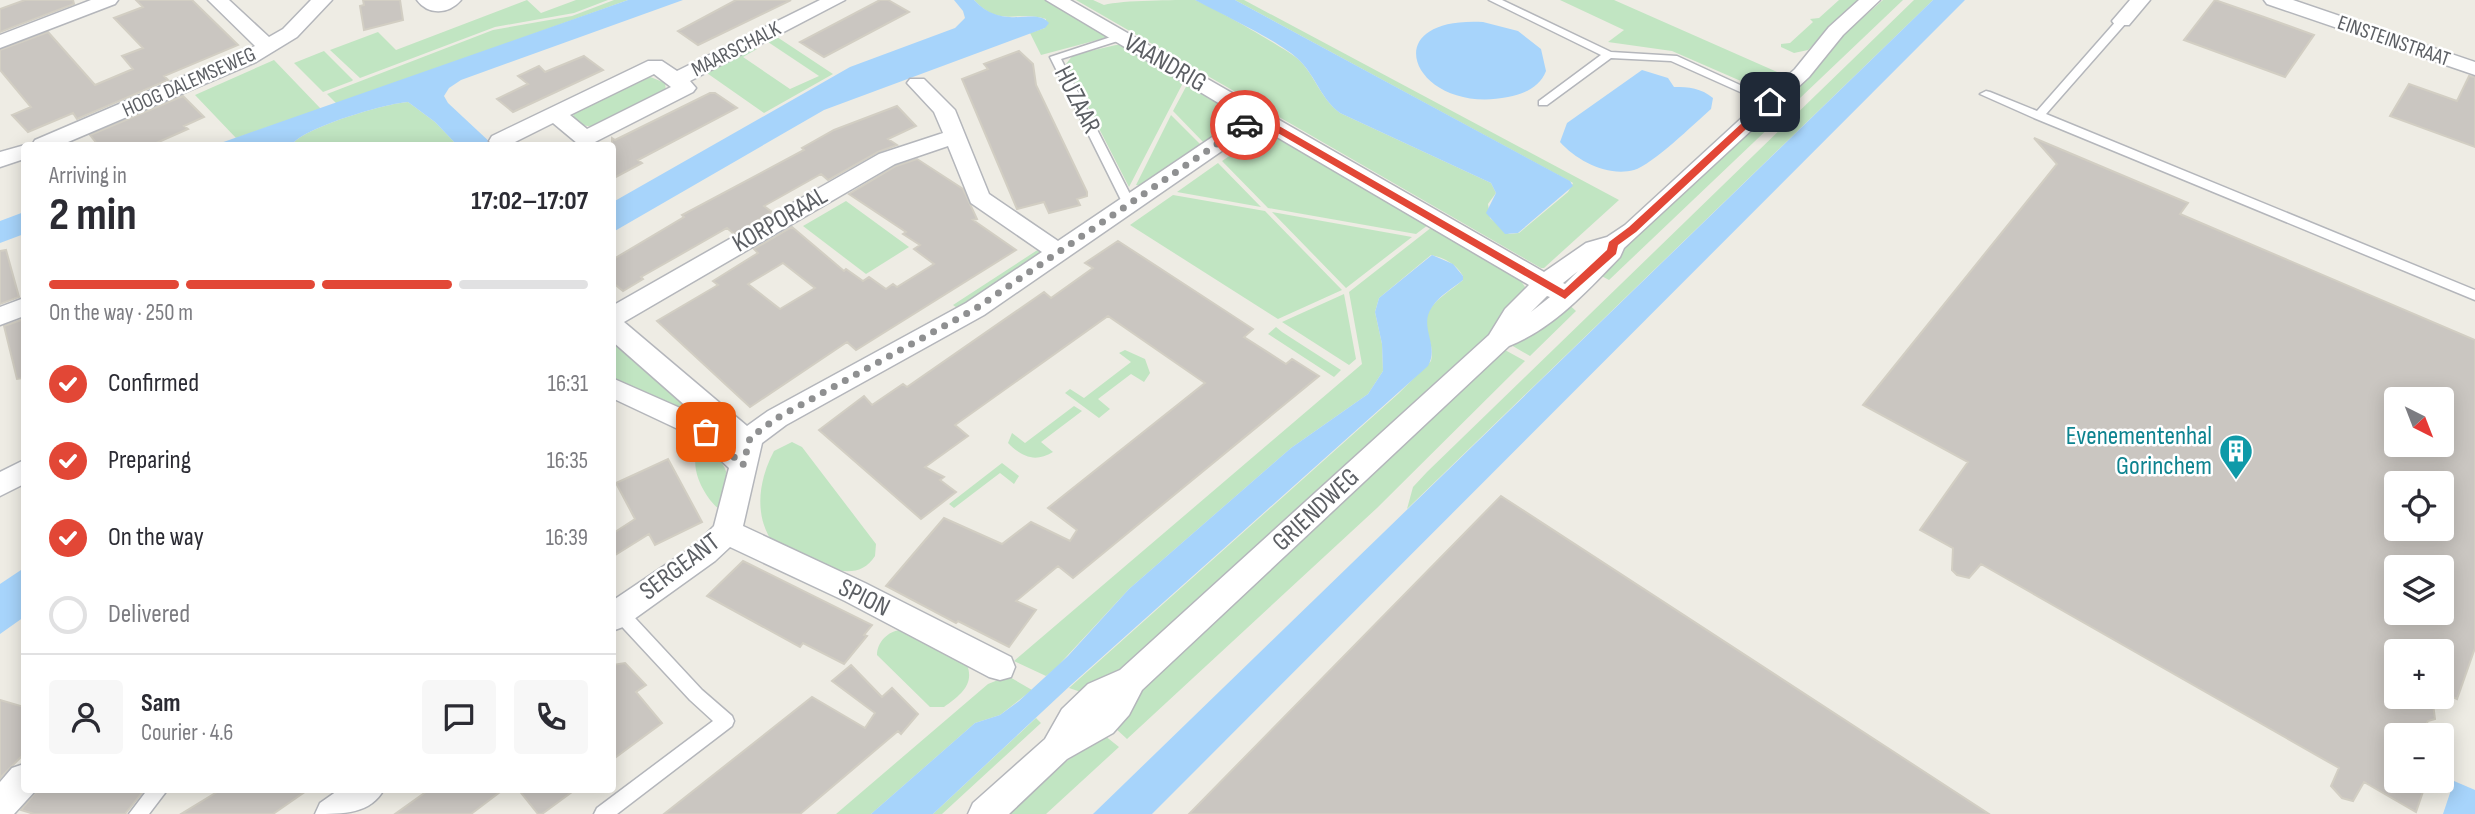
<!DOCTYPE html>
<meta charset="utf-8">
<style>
body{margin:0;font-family:"Sofia Sans Condensed",sans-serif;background:#f7f7f7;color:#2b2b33;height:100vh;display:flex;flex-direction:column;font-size:26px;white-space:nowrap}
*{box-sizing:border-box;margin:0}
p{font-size:23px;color:#7c7c81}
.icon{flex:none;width:38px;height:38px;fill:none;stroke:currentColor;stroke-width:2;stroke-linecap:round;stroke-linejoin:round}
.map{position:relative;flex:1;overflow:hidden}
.side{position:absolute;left:21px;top:142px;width:595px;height:651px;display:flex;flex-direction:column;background:#fff;border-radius:7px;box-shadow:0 4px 18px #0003}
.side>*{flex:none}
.needle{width:46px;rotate:138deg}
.fabs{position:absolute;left:2384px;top:387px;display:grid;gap:14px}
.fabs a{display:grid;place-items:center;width:70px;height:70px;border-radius:7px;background:#fff;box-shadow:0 4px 18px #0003;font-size:35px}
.pin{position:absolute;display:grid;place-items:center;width:60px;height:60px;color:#fff;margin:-30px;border-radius:14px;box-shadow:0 4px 10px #0006}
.courier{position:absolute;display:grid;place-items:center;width:70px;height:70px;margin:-35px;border:5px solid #e24736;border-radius:50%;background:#fff;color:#222;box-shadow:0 2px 9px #0007}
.head em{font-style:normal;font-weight:700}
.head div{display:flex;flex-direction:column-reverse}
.head{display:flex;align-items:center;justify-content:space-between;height:119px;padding:0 28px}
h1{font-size:46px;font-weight:700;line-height:52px}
.bar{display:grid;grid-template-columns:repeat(4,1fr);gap:10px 7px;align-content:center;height:84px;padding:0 28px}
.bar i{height:9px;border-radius:5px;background:#e1e1e2}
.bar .current{background:#e24736}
.bar p{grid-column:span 4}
.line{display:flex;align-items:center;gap:18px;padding:0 28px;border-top:2px solid #e1e1e2}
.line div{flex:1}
.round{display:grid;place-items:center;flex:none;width:74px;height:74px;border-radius:7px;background:#f7f7f7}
ol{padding:0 28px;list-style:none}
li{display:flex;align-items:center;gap:21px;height:77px}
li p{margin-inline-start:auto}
li .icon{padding:7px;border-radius:50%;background:#e24736;color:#fff;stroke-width:4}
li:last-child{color:#7c7c81}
li i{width:38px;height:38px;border:4px solid #e1e1e2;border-radius:50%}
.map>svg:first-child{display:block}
.green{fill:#c1e5c2}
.water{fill:#a7d4fb}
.building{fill:#cac6c1;stroke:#d2cec3;stroke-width:2;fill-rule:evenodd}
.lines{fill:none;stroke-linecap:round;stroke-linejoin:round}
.service-casing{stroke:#b4b6bb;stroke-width:3}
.minor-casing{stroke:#b4b6bb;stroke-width:3}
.service{fill:#fff;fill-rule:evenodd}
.minor{fill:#fff;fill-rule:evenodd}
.route{fill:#e24736}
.done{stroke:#8f9091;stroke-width:7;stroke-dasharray:0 12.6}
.labels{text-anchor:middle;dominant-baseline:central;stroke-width:5;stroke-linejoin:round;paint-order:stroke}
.far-street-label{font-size:21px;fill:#5c5f64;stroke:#fff}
.street-label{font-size:26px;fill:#5c5f64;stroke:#fff}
.culture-label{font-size:26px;fill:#0d838f;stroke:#fff;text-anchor:end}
</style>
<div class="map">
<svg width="2475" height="814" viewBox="0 0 2475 814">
<rect width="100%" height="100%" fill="#eeece4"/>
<path class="green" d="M527,0L541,13L576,0H608L574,13L495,27L360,78L330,50L378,32L396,50Z
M614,0H628L337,104L327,94L493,30L572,16Z
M974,0H1046L1106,34L1105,38L1041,55L1030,33L1045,28L1046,19C1017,9 1001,29 974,0Z
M1076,0H1093L1104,5C1123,0 1176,0 1195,0C1208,4 1288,50 1298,59C1315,75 1320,98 1340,113L1491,183L1496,193L1488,204L1490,218L1509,234L1519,233L1568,192L1573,183L1235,0H1244L1619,200L1544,268H1541Z
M1560,0H1614L1784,75L1766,92L1672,51L1608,42L1624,30Z
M1839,0H1858L1808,50L1794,53L1781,47V44L1790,43L1813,22L1810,19L1819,18Z
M1883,0H1903L1609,280L1596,273L1809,77L1844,34Z
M1914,0H1933L1407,509L1413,487L1427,472Z
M774,35L833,74L764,113L704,71L752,46L757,49L743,57L790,89L819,76L765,40Z
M1116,45H1123L1184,81L1129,187L1066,64L1073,55Z
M324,51L353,80L352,81L323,92L294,63Z
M274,60L321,109L236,138L195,95Z
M648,76L665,83L666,91L593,127L582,125L573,117L574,113Z
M1188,83L1246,117L1205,144L1173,111Z
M408,102L435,122L457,145H292C302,128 387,103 408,102Z
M1171,115L1202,146L1144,186L1136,185Z
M1266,131L1428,225L1416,234L1268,208L1222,161Z
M1218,163L1261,207L1177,192Z
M1173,195L1265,211L1342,290L1278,319L1130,225Z
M846,201L909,247L866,274L803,226Z
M1272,212L1412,237L1346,288Z
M1432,227L1519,278L1525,287L1522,300L1493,333L1117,675L1084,693L1069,688L1398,394L1431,361C1434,348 1429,341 1426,328C1421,306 1450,292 1463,280V276C1456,264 1445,258 1431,255L1379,298L1375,312L1382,344L1383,371L1368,394L1291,448L1129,589L1055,669L1046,676L1014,661L1362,364L1349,292Z
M1039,249L1045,253L960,310L953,305Z
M1344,294L1356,359L1349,365L1282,322Z
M1565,301L1576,311L1530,356L1511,345Z
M1276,327L1282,332L1341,370L1334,377L1268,334Z
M612,335L694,412L689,415L613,379Z
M1125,350L1145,359L1150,373L1144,382L1131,374L1098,399L1110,409L1099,418L1065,393L1070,389L1084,398L1131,362L1119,353Z
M1505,350L1525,361L1377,508L1127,739L1114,727L1141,690Z
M1074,406L1082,411L1041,442L1053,452C1035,463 1022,457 1008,443L1012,433L1025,443Z
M792,442L802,447L876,544L875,556C852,593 800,553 771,540C754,513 759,479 774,451Z
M705,444C726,462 738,484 718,508C703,496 683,457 705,444Z
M1002,463L1019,476L1014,484L1000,473L954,508L949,504Z
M901,630L967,665C975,685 959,696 944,707H930L877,655C877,642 888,631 901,630Z
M1008,676L1032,690L1000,715L975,723L871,814H836L988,684Z
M1036,718L1041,723L942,814H933Z
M1104,735L1119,747L1046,814H1006L1058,767Z"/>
<path class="water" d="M628,0H683L461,80L449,88L444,96L448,103L493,145H457L435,122L408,102C387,103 302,128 292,145H215Z
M954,0H974C1004,32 1035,6 1049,23L1045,28L824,110L613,232V202L850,67L955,28L965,18L963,11Z
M1195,0H1235L1570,181L1573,186L1518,233L1505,234L1486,213L1496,193L1491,183L1340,113C1321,99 1316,77 1300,61C1282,42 1221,14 1195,0Z
M1933,0H1965L1152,814H1093Z
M1483,22L1518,31L1541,49L1546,71C1540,87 1524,94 1508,97C1415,116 1370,16 1483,22Z
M1642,70L1668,78L1674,87C1689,87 1701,88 1713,98L1711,109C1695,123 1652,165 1634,170C1608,177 1577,161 1560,142L1567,123Z
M24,212V234L0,243V221Z
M1432,255L1453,264L1463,276V280C1452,289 1440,295 1432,307C1418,327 1440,345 1428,366L1072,684L933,814H871L975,723L1000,715L1019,701L1068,656L1129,589L1291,448L1368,394L1383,371L1382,344L1375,312L1379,298Z
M24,568V617L0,634V584Z
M2454,781L2475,790V814H2443Z"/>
<path class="building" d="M25,0H73L74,4L0,32V9Z
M136,0H192L238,45L164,76L168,80L77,119L73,113L28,132L12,115L31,107L0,70V50L48,32L95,85L133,69L122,56L143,48L114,18L143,7Z
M363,0H400L403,20L364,30L360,6L364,5Z
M736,0H791L698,45L678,31Z
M880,0H888L909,12L824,57L800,42Z
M2215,0L2264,17L2314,35L2285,77L2184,40Z
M1019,51L1033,64L1036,85L1087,192V196L1077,199L1080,205L1049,213L1044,202L1017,209L962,79L988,69L984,64Z
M584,56L603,70L513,112L497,99L528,84L518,76L539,66L545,72Z
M2469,76L2475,77V147L2390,116L2409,84L2457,101Z
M710,93H715L737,108L638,160L642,163L612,179V138L615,140Z
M183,96L204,117L184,126L188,129L152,145H98L90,135Z
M897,106L916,126L888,139L897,145L878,152L828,180L821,174L764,206L772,212L734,234L727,228L641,277L643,279L623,291L612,282V260L684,217L682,215L804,150L802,148L834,130Z
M2034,138L2188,203L2180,214L2475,340V648L2457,699L2441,691V651H2396V696H2432L2435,719L2428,721L2420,735H2396V780H2427L2416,812L2364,782L2353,801L2342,798L2331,786L2339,768L1981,564L1969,578L1957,575L1952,570L1953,548L1920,530L1968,462L1863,405L2057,164ZM2396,399H2441V444H2396ZM2396,483H2441V528H2396ZM2396,567H2441V612H2396Z
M917,159L963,189L977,219L973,220L1016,250L856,350L847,342L750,407L657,321L718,285L713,281L758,253L754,249L792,227L844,271L846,269L863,281L869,277L886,289L893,284L897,287L934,264L914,249L920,245L903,234L906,232L849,194L896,166ZM783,263L815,288L780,309L748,284Z
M1118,241L1253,329L1244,337L1286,364L1292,359L1319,376L1073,578L1058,566L1016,601L1036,610L1009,647L958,621L956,623L886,586L944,518L1002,544L1031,522L1070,541L1077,530L1048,508L1205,383L1108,316L955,425L968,436L925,467L944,477L940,480L956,492L921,519L819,430L864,396L872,405L903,384L907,387L1044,292L1051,298L1093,268L1085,263Z
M6,250L19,297L0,304V251Z
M24,319V378L17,379L4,326Z
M668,459L702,522L655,545L649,534L612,557V534L635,519L616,483Z
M1501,496L1989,814H1189Z
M743,561L872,625L864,635L867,636L844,664L803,643L800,647L707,596Z
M625,663L646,685L636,692L662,723L612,760V665Z
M851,665L882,697L892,688L918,714L901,734L898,731L800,814H664L812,697L865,728L875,713L832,681Z
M0,700L24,707V754L0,778Z
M38,789H145L125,814H34L21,810Z
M222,789H309L273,814H181Z
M430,789H504L471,814H395Z
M518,789H576L542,814H538Z"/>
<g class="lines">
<g class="service-casing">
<path id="service" d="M1489,0H1502L1611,52L1677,56L1777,102L1775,104H1767L1671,61L1611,58L1547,105H1539V101L1601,55Z
M2122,18L2127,21L2126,23L2046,114L2475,290V300L2034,118L1980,94L1986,91L1990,92L2037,111L2118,19Z
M1120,34L1125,37L1124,39L1061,59L1135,204L1129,208L1123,204L1050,57Z
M616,602L622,604L702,690L732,716L734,721L732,726L617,814H594L597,808L713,721L690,700L612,616V603Z
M148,789H168L149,814H129Z"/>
</g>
<g class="minor-casing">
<path id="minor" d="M91,0H118L115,4L0,48V35Z
M208,0H229L269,37L283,29L311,0H332L297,37L256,62L61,145H32L35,140L255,46Z
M417,0H461C448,15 428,15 417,0Z
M820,0H845L690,81L696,88L693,92L593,143H577L553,123L509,145H492L489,141L492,136L648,61H662L677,71ZM654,74L671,87L587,129L570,115Z
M1046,0H1070L1544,272L1586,243L1607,237L1625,225L1795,69L1829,27L1859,0H1880L1843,35L1809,77L1624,248L1620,257C1587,291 1554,328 1509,346L1142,690L1129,715L1113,733L1067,759L1009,814H968L973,803L1045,739L1062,709L1088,684L1120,670L1489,335L1505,309L1529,285L1258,126L984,315L786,425L762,443L743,526L865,583L1011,657L1015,667L1011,677L1000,680L989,677L845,601L730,547L715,561L623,627L612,631V601L695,545L714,526L729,468L697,438L612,398V378L696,415L612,341V306L879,154L943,133L934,112L907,83L910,79H924L955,110L989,194L1058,241L1242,117ZM948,146L971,203L1042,252L966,303L768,411L747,426L624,322L895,164ZM1578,271L1565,284L1563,283ZM1547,296L1550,297L1531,312Z
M2130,0H2150L2129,25H2115L2112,21Z
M2264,0H2293L2475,62V75L2267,4Z
M25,145L24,159L0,167V152Z
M24,298V316L0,325V307Z
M24,460V484L0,496V472Z
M24,764V789L36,790L14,814H0V782L12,768Z
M340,789H384C371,814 343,814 315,814L320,803Z"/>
</g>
<use href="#service" class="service"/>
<use href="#minor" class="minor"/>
</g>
<path class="route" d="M1767,100L1775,102L1636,232L1618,245L1616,254L1565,299L1257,121L1245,128L1240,125L1254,115H1260L1564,290L1607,250L1609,242L1629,227Z"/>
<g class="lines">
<path class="done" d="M706,432L743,465L750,438L777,418L975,309L1245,125"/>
</g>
<defs>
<g id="building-pin" transform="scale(1.75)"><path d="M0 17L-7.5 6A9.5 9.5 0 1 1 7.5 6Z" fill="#0f9aa8" stroke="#fff"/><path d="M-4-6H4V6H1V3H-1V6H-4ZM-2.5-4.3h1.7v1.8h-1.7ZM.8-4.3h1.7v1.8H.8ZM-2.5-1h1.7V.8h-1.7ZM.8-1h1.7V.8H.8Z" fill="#fff"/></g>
</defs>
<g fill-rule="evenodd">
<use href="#building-pin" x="2236" y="451"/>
</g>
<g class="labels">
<g class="far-street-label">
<text transform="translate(2394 41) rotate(19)">EINSTEINSTRAAT</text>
<text transform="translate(736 49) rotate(-27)">MAARSCHALK</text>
<text transform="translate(189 82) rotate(-24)">HOOG DALEMSEWEG</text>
</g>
<g class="street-label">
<text transform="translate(1165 63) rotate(30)">VAANDRIG</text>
<text transform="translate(1077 100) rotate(63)">HUZAAR</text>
<text transform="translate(780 220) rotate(-30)">KORPORAAL</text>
<text transform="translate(1316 510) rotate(-43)">GRIENDWEG</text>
<text transform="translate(680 567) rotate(-37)">SERGEANT</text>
<text transform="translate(864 598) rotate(26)">SPION</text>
</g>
<g class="culture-label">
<text x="2212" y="436">Evenementenhal<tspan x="2212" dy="30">Gorinchem</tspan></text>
</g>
</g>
</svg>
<div class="fabs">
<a><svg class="needle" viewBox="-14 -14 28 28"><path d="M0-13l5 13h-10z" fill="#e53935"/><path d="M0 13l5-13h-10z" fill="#7c7c81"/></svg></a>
<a><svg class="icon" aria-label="locate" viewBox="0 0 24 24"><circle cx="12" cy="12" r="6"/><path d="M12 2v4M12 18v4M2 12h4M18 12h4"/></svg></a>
<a><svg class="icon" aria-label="layers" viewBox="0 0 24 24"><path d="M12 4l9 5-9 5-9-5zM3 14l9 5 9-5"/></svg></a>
<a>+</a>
<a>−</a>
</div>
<div class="pin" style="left:706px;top:432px;background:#ea580c"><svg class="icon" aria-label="bag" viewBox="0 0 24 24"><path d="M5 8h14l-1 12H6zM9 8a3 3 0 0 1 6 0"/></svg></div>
<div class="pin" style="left:1770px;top:102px;background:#1f2937"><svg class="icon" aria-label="home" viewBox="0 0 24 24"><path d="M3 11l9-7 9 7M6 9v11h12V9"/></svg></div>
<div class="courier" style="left:1245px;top:125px"><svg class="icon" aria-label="car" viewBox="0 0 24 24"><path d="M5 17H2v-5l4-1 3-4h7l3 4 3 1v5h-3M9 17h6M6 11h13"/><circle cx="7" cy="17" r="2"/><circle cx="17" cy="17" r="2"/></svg></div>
<section class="side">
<div class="head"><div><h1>2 min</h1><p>Arriving in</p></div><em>17:02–17:07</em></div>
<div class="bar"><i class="current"></i><i class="current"></i><i class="current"></i><i></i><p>On the way · 250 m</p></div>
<ol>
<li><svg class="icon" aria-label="check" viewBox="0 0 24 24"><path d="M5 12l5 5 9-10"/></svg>Confirmed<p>16:31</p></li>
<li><svg class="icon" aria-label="check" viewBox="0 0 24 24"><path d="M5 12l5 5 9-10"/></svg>Preparing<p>16:35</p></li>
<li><svg class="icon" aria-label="check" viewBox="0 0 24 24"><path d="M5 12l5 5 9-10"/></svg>On the way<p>16:39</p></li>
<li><i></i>Delivered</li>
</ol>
<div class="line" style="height:126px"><a class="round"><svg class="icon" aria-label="person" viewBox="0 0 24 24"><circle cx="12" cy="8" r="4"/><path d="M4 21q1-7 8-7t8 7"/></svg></a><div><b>Sam</b><p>Courier · 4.6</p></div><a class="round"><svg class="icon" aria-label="chat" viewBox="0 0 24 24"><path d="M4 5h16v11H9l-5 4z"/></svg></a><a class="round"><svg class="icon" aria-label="phone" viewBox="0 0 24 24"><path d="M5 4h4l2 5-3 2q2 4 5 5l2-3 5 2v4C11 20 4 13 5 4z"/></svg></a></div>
</section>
</div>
